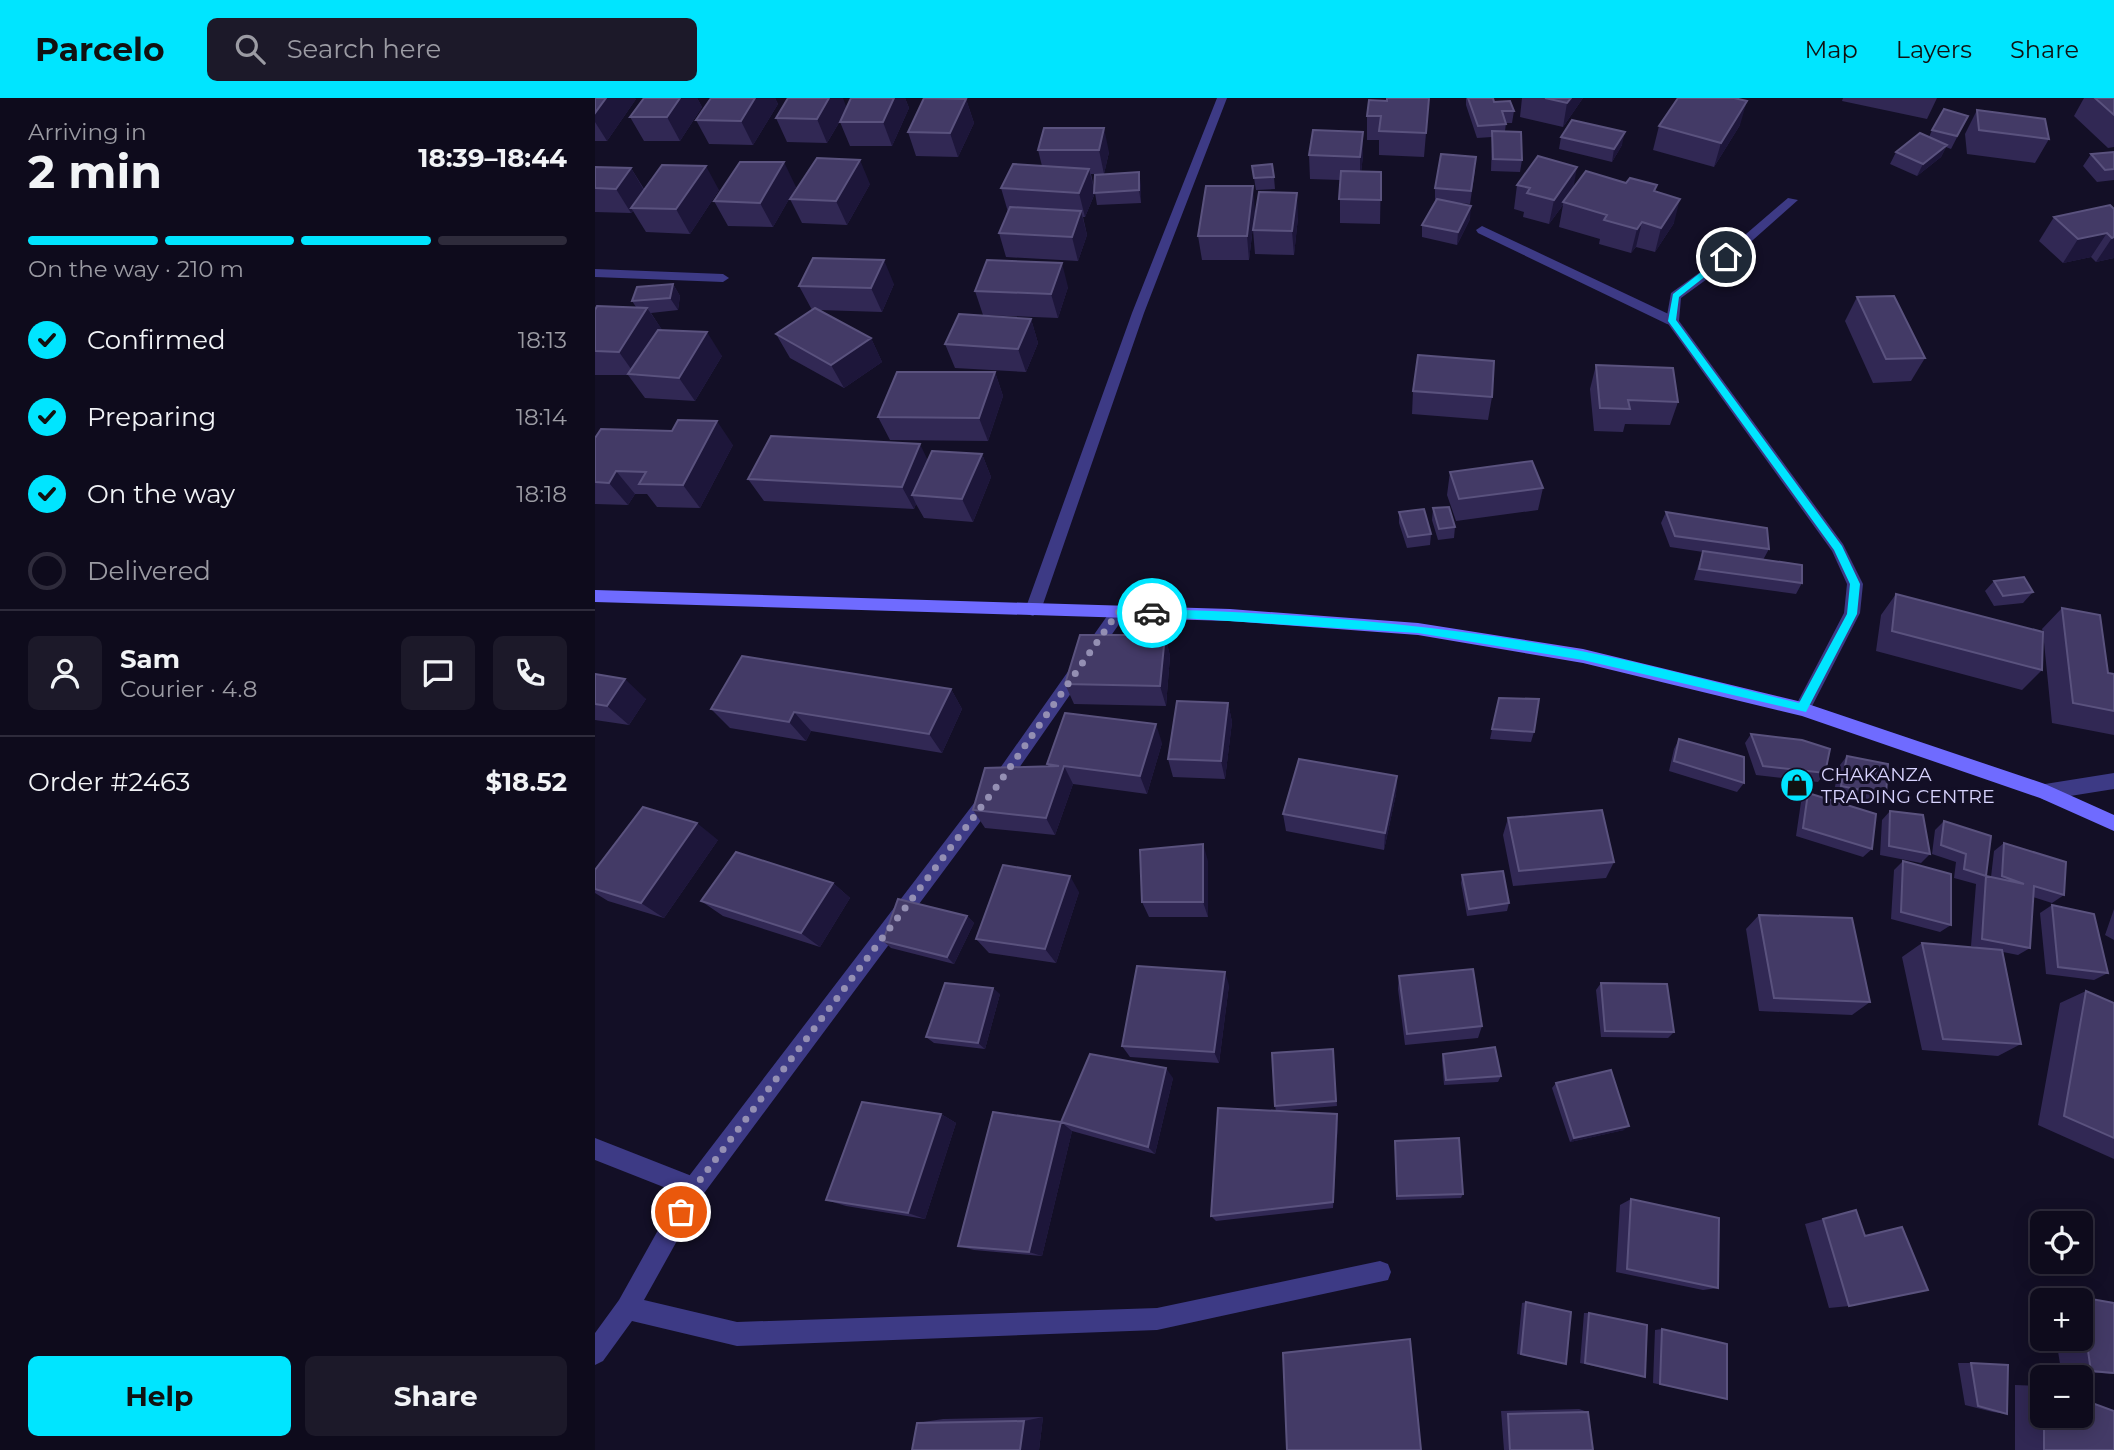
<!DOCTYPE html>
<meta charset="utf-8">
<style>
body{margin:0;font-family:Montserrat,sans-serif;background:#1c1929;color:#f1f3f6;height:100vh;display:flex;flex-direction:column;font-size:26px;white-space:nowrap}
*{box-sizing:border-box;margin:0}
p{font-size:23px;color:#9b9ba3}
.icon{flex:none;width:38px;height:38px;fill:none;stroke:currentColor;stroke-width:2;stroke-linecap:round;stroke-linejoin:round}
.map{position:relative;flex:1;overflow:hidden}
.details{display:flex;flex-direction:column;background:#0e0b1c;width:595px}
.details>*{flex:none}
.controls{position:absolute;left:1435px;top:1113px;display:grid;gap:14px}
.controls a{display:grid;place-items:center;width:63px;height:63px;border-radius:10px;background:#0e0b1c;box-shadow:0 4px 18px #0003,0 0 0 2px #2e2b3b;font-size:35px}
.pin{position:absolute;display:grid;place-items:center;width:60px;height:60px;color:#fff;margin:-30px;border:4px solid #fff;border-radius:50%;box-shadow:0 2px 7px #0007}
.courier{position:absolute;display:grid;place-items:center;width:70px;height:70px;margin:-35px;border:5px solid #00e5ff;border-radius:50%;background:#fff;color:#222;box-shadow:0 2px 9px #0007}
.head em{font-style:normal;font-weight:700}
.head div{display:flex;flex-direction:column-reverse}
.head{display:flex;align-items:center;justify-content:space-between;height:119px;padding:0 28px}
h1{font-size:46px;font-weight:700;line-height:52px}
.bar{display:grid;grid-template-columns:repeat(4,1fr);gap:10px 7px;align-content:center;height:84px;padding:0 28px}
.bar i{height:9px;border-radius:5px;background:#2e2b3b}
.bar .current{background:#00e5ff}
.bar p{grid-column:span 4}
.line{display:flex;align-items:center;gap:18px;padding:0 28px;border-top:2px solid #2e2b3b}
.line div{flex:1}
.round{display:grid;place-items:center;flex:none;width:74px;height:74px;border-radius:10px;background:#1c1929}
ol{padding:0 28px;list-style:none}
li{display:flex;align-items:center;gap:21px;height:77px}
li p{margin-inline-start:auto}
li .icon{padding:7px;border-radius:50%;background:#00e5ff;color:#111;stroke-width:4}
li:last-child{color:#9b9ba3}
li i{width:38px;height:38px;border:4px solid #2e2b3b;border-radius:50%}
.action{display:flex;gap:14px;margin-top:auto;padding:14px 28px}
.action a{flex:1;height:80px;border-radius:10px;background:#00e5ff;color:#111;font-size:28px;font-weight:700;line-height:80px;text-align:center}
.action a+a{background:#1c1929;color:#f1f3f6}
header{display:flex;align-items:center;gap:42px;box-sizing:border-box;height:98px;padding:0 35px;background:#00e5ff;color:#111}
header strong{font-size:33px}
nav{display:flex;gap:38px;margin-inline-start:auto;font-size:24px}
.search{width:490px;height:63px;background:#1c1929;display:flex;align-items:center;gap:18px;box-sizing:border-box;padding:0 24px;border-radius:10px;color:#9b9ba3;font-size:26px}
main{display:flex;flex:1;min-height:0}
.map>svg:first-child{display:block}
.lines{fill:none;stroke-linecap:round;stroke-linejoin:round}
.lane{fill:#3d3a85;fill-rule:evenodd}
.street{fill:#3d3a85;fill-rule:evenodd}
.secondary{fill:#6f6bff;fill-rule:evenodd}
.wall{fill:#312854}
.shaded-wall{fill:#1d163a}
.building{fill:#433a66;stroke:#5a527e;stroke-width:2}
.route{fill:#00e5ff}
.done{stroke:#948fb3;stroke-width:7;stroke-dasharray:0 12.6}
.labels{text-anchor:middle;dominant-baseline:central;stroke-width:6;stroke-linejoin:round;paint-order:stroke}
.poi-label{font-size:19px;fill:#d9d4ff;stroke:#130f26;text-anchor:start}
</style>
<header>
<strong>Parcelo</strong>
<div class="search"><svg class="icon" aria-label="search" viewBox="0 0 24 24"><circle cx="10" cy="10" r="6"/><path d="M15 15l6 6"/></svg>Search here</div>
<nav><a>Map</a><a>Layers</a><a>Share</a></nav>
</header>
<main>
<section class="details">
<div class="head"><div><h1>2 min</h1><p>Arriving in</p></div><em>18:39–18:44</em></div>
<div class="bar"><i class="current"></i><i class="current"></i><i class="current"></i><i></i><p>On the way · 210 m</p></div>
<ol>
<li><svg class="icon" aria-label="check" viewBox="0 0 24 24"><path d="M5 12l5 5 9-10"/></svg>Confirmed<p>18:13</p></li>
<li><svg class="icon" aria-label="check" viewBox="0 0 24 24"><path d="M5 12l5 5 9-10"/></svg>Preparing<p>18:14</p></li>
<li><svg class="icon" aria-label="check" viewBox="0 0 24 24"><path d="M5 12l5 5 9-10"/></svg>On the way<p>18:18</p></li>
<li><i></i>Delivered</li>
</ol>
<div class="line" style="height:126px"><a class="round"><svg class="icon" aria-label="person" viewBox="0 0 24 24"><circle cx="12" cy="8" r="4"/><path d="M4 21q1-7 8-7t8 7"/></svg></a><div><b>Sam</b><p>Courier · 4.8</p></div><a class="round"><svg class="icon" aria-label="chat" viewBox="0 0 24 24"><path d="M4 5h16v11H9l-5 4z"/></svg></a><a class="round"><svg class="icon" aria-label="phone" viewBox="0 0 24 24"><path d="M5 4h4l2 5-3 2q2 4 5 5l2-3 5 2v4C11 20 4 13 5 4z"/></svg></a></div>
<div class="line" style="height:91px"><div>Order #2463</div><b>$18.52</b></div>
<div class="action"><a>Help</a><a>Share</a></div>
</section>
<div class="map">
<svg width="1519" height="1352" viewBox="0 0 1519 1352">
<rect width="100%" height="100%" fill="#130f26"/>
<g class="lines">
<path class="lane" d="M887,128L1082,220L1083,223L1077,227L1072,226L883,135L881,132Z
M0,1040L107,1082L110,1090L107,1098L99,1101L0,1062Z"/>
<path class="street" d="M622,0H632L549,215L446,512L438,518L432,516L430,512L537,215Z
M1193,100L1203,102L1123,173L1086,200L1084,223L1248,446L1268,486L1265,515L1213,616H1201L1199,611L1249,515L1252,486L1237,453L1071,223L1076,195L1115,167Z
M0,171L128,176L134,180L128,184L0,179Z
M523,509L531,515L529,519L408,693L107,1098L49,1202L142,1224L562,1210L785,1163L793,1166L796,1174L793,1182L562,1232L142,1248L37,1223L8,1263L0,1267V1235L24,1202L91,1082L396,683L517,511Z
M1519,675V691L1450,702L1444,699L1441,694L1444,689L1450,686Z"/>
<path class="secondary" d="M0,492L635,511L823,525L988,551L1207,604L1450,686L1519,717V733L1445,700L1207,618L988,565L823,537L635,523L0,504Z"/>
</g>
<path class="wall" d="M0,0L41,1L12,43H0Z
M49,0H102L107,9L85,43H49L35,19Z
M116,0H180L183,6L158,47L114,46L101,22Z
M256,0H310L314,10L297,48H255L245,24V23L232,45L192,44L181,20L252,10Z
M834,0L829,59L784,57V42H772V18L792,3Z
M871,0H898L899,4L919,13L917,25H911L910,33L927,62L925,74L896,73L897,39L882,40L871,7Z
M927,0H988L968,29L925,19Z
M1248,0H1342L1332,21L1247,3Z
M1489,0H1519V49L1513,50L1479,18Z
M371,1L379,25L363,59L321,58L313,34Z
M1382,12L1454,41L1440,65L1372,56L1370,36Z
M1373,18L1356,51L1351,49L1346,59L1322,78L1295,66L1301,54L1334,39L1337,32Z
M1145,27L1119,69L1058,52L1064,28Z
M449,30L514,54L509,76H496L500,94L546,87V105L502,107L500,95L490,119H488L492,137L483,163L411,159L404,135L413,114L406,90L447,68L443,52Z
M768,34V58L766,74H786L785,126L745,125V82L715,81L714,57Z
M966,39L1027,47L1017,64L964,51Z
M1519,54V82L1502,84L1488,68L1496,56Z
M657,68L679,79L680,91L661,92Z
M0,69L36,70L49,91L124,92L95,136L51,134L38,113L36,115L0,114Z
M880,72L875,106L853,104L875,121L862,147L827,139V127L841,103L840,102V90Z
M275,86L252,127L207,125L195,101Z
M922,87L978,90L1061,93L1079,125L1060,154L1041,149L1036,155L1004,146L1005,141L964,129L968,107L954,126L928,119L929,114L919,111Z
M201,89L178,129L133,128L119,103Z
M1519,111V160L1501,164L1496,159L1468,165L1444,143L1459,119Z
M660,112L654,162H607L603,138Z
M703,119L699,157L660,156L658,132Z
M78,186L85,198L83,212L56,215L67,232L127,258L100,303L50,300L33,277H0V212L41,209L37,203Z
M299,186L287,214L224,212L276,240L287,264L249,290L195,260L181,236L217,212L204,188Z
M473,189L463,220L388,217L380,193Z
M1262,199L1330,260L1316,283L1278,285L1250,223Z
M436,221L443,245L431,274L360,270L350,246Z
M1001,267L1083,304L1075,327L1030,326L1028,334L999,333L995,291Z
M400,274L408,298L393,343L295,342L283,319Z
M818,293L897,299L893,322L817,316Z
M0,340L138,347L105,410L62,409L52,396H40L33,407L0,406Z
M387,356L396,379L378,424L329,420L321,406L319,411L169,403L153,381Z
M855,374L948,390L943,412L861,423L852,397Z
M838,410L860,429L859,440L843,442L837,422Z
M804,414L836,436L835,447L812,450L804,425Z
M1071,414L1174,451L1168,462L1207,485L1201,496L1099,482L1104,465L1108,454L1075,449L1066,425Z
M1399,483L1438,494L1428,505L1399,508L1390,493Z
M1301,496L1448,534L1447,531L1467,510L1513,575L1519,576V637L1457,625L1448,534L1447,572L1427,592L1281,553L1286,517Z
M570,537L575,558L571,608L479,606L470,586Z
M0,576L51,601L34,627L0,622Z
M356,591L367,611L347,655L216,633L211,643L135,630L116,611Z
M904,600L939,634L936,644L895,641Z
M633,605L637,624L630,681L578,679L573,661Z
M1156,636L1230,675L1223,684L1161,677L1150,645Z
M1084,641L1149,685L1142,694L1074,673L1079,651Z
M567,645L552,696L478,686L460,737L390,730L378,712L454,669L452,666Z
M1252,658L1291,697L1283,706L1238,697L1245,667Z
M802,678L801,696L789,752L691,733L688,716Z
M1213,695L1277,751L1268,759L1201,738L1206,704Z
M1295,713L1335,756L1326,765L1285,757L1287,722Z
M913,720L1019,764L1011,780L918,788L908,737Z
M1349,723L1391,778L1396,779L1399,753L1409,745L1469,797L1457,805L1438,799L1435,850L1423,857L1408,854L1426,946L1403,958L1327,952L1307,859L1327,845L1392,851L1376,848L1381,786L1359,780L1361,764L1337,756L1340,732Z
M123,742L69,820L13,803L0,795V772Z
M613,763V819H554L547,804Z
M1308,763L1356,827L1345,834L1296,821L1299,772Z
M867,777L914,805L912,813L872,818L866,785Z
M238,785L255,800L225,849L128,818L106,803Z
M484,794L461,865L394,855L381,841Z
M1457,807L1513,875L1499,882L1451,876L1445,815Z
M1519,811V842L1510,837Z
M1164,817L1275,904L1257,917L1164,913L1151,831Z
M372,818L379,825L359,866L296,850L288,843Z
M804,878L887,928L883,940L810,947L803,891Z
M1006,885L1079,934L1073,940L1006,939L1001,892Z
M634,887L624,965L535,959L527,948Z
M1491,893L1519,905V1061L1443,1027L1465,905Z
M405,896L390,951L339,945L331,939Z
M738,951L742,1008L681,1013L680,1008Z
M848,956L906,978L903,984L849,987L847,962Z
M578,980L560,1056L477,1033L447,1158L379,1152L363,1148L466,1024Z
M961,985L1029,1032L975,1044L957,990Z
M346,1016L361,1025L330,1121L251,1108L231,1102Z
M742,1016L743,1024L738,1110L621,1123L616,1118Z
M800,1043L868,1096L866,1100L801,1102Z
M1036,1101L1123,1190L1108,1192L1021,1174L1025,1107Z
M1261,1112L1270,1138L1254,1208L1234,1210L1210,1126Z
M1485,1199L1519,1205V1276L1466,1272L1461,1241H1486V1202L1456,1201Z
M931,1204L971,1266L922,1256L927,1205Z
M989,1215H994L1050,1279L985,1265Z
M1067,1231L1132,1301L1058,1285L1060,1232Z
M1363,1265H1376L1412,1316L1398,1314L1370,1307Z
M1420,1287L1447,1288V1318H1486L1519,1352H1420Z
M984,1311L993,1314L998,1352H909L906,1313Z
M448,1319L444,1352H317L322,1325L348,1321Z"/>
<path class="shaded-wall" d="M11,0H40L41,1L12,43L0,24V15Z
M85,0H102L107,9L85,43L72,19Z
M160,0H180L183,6L158,47L146,23Z
M234,0H248L252,11L232,45L222,21Z
M299,0H310L314,10L297,48L288,24Z
M976,0H988L968,29L972,5Z
M371,1L379,25L363,59L355,35Z
M1152,3L1145,27L1119,69L1126,45Z
M509,30L514,54L509,76L504,52Z
M768,34V58L765,83V59Z
M1030,34L1027,47L1017,64L1019,51Z
M1352,47L1346,59L1322,78L1328,66Z
M265,62L275,86L252,127L241,103Z
M189,64L201,89L178,129L165,105Z
M111,68L124,92L95,136L81,111Z
M982,69L978,93L968,104V107L954,126L959,102Z
M36,70L50,94L36,110L38,113L36,115L21,91Z
M494,71L500,95L490,119L484,95Z
M544,74L546,87V105L544,92Z
M658,88L660,112L654,162L652,138Z
M702,95L703,119L699,157L697,133Z
M1085,101L1079,125L1060,154L1066,130Z
M876,108L875,121L862,147L863,134Z
M486,113L492,137L483,163L477,139Z
M1047,124L1041,149L1036,155L1042,131Z
M1512,135L1496,159L1468,165L1483,141Z
M1519,139V160L1501,164L1517,140Z
M289,162L299,186L287,214L276,190Z
M467,165L473,189L463,220L456,196Z
M78,186L85,198L83,212L75,200Z
M52,210L68,233L41,278L24,254Z
M436,221L443,245L431,274L423,251Z
M112,234L127,258L100,303L84,280Z
M276,240L287,264L249,290L236,267Z
M400,274L408,298L393,343L384,320Z
M122,323L138,347L105,410L88,387Z
M325,346L336,369L317,397L321,406L319,411L307,389Z
M387,356L396,379L378,424L367,401Z
M21,373L40,396L33,407L14,385Z
M570,537L575,558L571,608L565,588Z
M30,581L51,601L34,627L12,608Z
M356,591L367,611L347,655L334,636Z
M633,605L637,624L630,681L626,663Z
M199,614L216,633L211,643L194,624Z
M561,626L567,645L552,696L545,678Z
M469,668L478,686L460,737L451,720Z
M802,678L801,696L789,752L790,735Z
M102,725L123,742L69,820L46,805Z
M608,746L613,763V819L608,804Z
M475,778L484,794L461,865L450,851Z
M238,785L255,800L225,849L206,835Z
M372,818L379,825L359,866L352,859Z
M630,874L634,887L624,965L619,954Z
M398,890L405,896L390,951L383,945Z
M571,970L578,980L560,1056L553,1049Z
M346,1016L361,1025L330,1121L313,1115Z
M742,1016L743,1024L738,1110V1104Z
M466,1024L477,1033L447,1158L434,1154Z
M1034,1028L1029,1032L975,1044L979,1040Z
M448,1319L444,1352H425L429,1323Z"/>
<path class="building" d="M0,0H11L0,15Z
M49,0H85L72,19H35Z
M116,0H160L146,23L101,22Z
M193,0H234L222,21L181,20Z
M256,0H299L288,24H245Z
M329,0L371,1L355,35L313,34Z
M792,0H834L831,35L784,33L786,18H772L774,2L792,3Z
M873,0H898L899,4L915,3L919,13H907L911,26L883,28Z
M950,0H976L972,5Z
M1083,0H1139L1152,3L1126,45L1064,28Z
M1500,0H1519V17Z
M1349,11L1373,18L1362,38L1337,32Z
M1382,12L1450,21L1454,41L1384,32Z
M977,22L1030,34L1019,51L966,39Z
M449,30H509L504,52H443Z
M718,32L768,34L765,59L714,57Z
M897,33L926,34L927,62L898,61Z
M1325,35L1352,47L1328,66L1301,54Z
M1519,54V71L1510,72L1496,56Z
M846,56L881,59L876,93L840,90Z
M943,58L982,69L959,102L932,95L935,90L922,87Z
M222,60L265,62L241,103L195,101Z
M145,64H189L165,105L119,103Z
M418,66L494,71L484,95L406,90Z
M677,66L679,79L659,80L657,68Z
M67,67L111,68L81,111L36,110Z
M0,69L36,70L21,91L0,90Z
M746,73L786,74V102L744,101Z
M991,73L1031,85L1035,80L1062,87L1059,93L1085,101L1066,130L1047,124L1042,131L1009,122L1012,117L968,104Z
M544,74V92L499,95L500,77Z
M611,88H658L652,138H603Z
M664,94L702,95L697,133L658,132Z
M842,101L876,108L863,134L827,127Z
M1515,107L1519,111V139L1517,140L1512,135L1483,141L1459,119Z
M415,109L486,113L477,139L404,135Z
M218,160L289,162L276,190L204,188Z
M392,162L467,165L456,196L380,193Z
M78,186L75,200L37,203L42,189Z
M1299,198L1330,260L1291,261L1262,199Z
M2,208L52,210L24,254L0,253V212Z
M220,210L276,240L236,267L181,236Z
M364,216L436,221L423,251L350,246Z
M63,232L112,234L84,280L33,276Z
M823,257L899,263L897,299L818,293Z
M1001,267L1078,270L1083,304L1033,302L1035,311L1005,310Z
M302,274H400L384,320L283,319Z
M83,322L122,323L88,387L44,386L51,374L21,373L14,385L0,384V340L6,331L77,333Z
M176,338L325,346L307,389L153,381Z
M337,353L387,356L367,401L317,397Z
M937,363L948,390L864,401L855,374Z
M854,409L860,429L844,431L838,410Z
M829,411L836,436L813,439L804,414Z
M1071,414L1172,430L1174,451L1080,438Z
M1108,453L1207,467V485L1104,471Z
M1429,479L1438,494L1408,498L1399,483Z
M1301,496L1448,534L1447,572L1297,533Z
M1467,510L1505,517L1513,575L1519,576V613L1478,605Z
M485,537H570L565,588L470,586Z
M147,558L356,591L334,636L199,614L194,624L116,611Z
M0,576L30,581L12,608L0,606Z
M904,600L944,601L939,634L897,631Z
M582,603L633,605L626,663L573,661Z
M470,615L561,626L545,678L469,668L451,720L378,712L390,670L464,668L452,666Z
M1156,636L1207,642L1235,651L1230,675L1168,668Z
M1084,641L1149,659V685L1079,663Z
M1252,658L1293,666L1291,697L1246,688Z
M704,661L802,678L790,735L688,716Z
M1213,695L1281,716L1277,751L1208,730Z
M48,709L102,725L46,805L0,791V772Z
M1007,712L1019,764L924,773L913,720Z
M1295,713L1328,717L1335,756L1294,748Z
M1349,723L1396,738L1391,778L1429,786L1407,778L1409,745L1471,764L1469,797L1439,788L1435,850L1387,841L1391,778L1369,771L1371,756L1346,747Z
M608,746V804H547L545,752Z
M141,754L238,785L206,835L106,803Z
M1308,763L1356,776V827L1306,814Z
M408,767L475,778L450,851L381,841Z
M908,773L914,805L874,811L867,777Z
M303,801L372,818L352,859L288,843Z
M1457,807L1499,816L1513,875L1463,869Z
M1164,817L1257,820L1275,904L1179,900Z
M1327,845L1407,852L1426,946L1348,941Z
M542,868L630,874L619,954L527,948Z
M878,871L887,928L812,936L804,878Z
M350,885L398,890L383,945L331,939Z
M1006,885L1072,886L1079,934L1010,933Z
M1491,893L1519,905V1040L1469,1018Z
M900,949L906,978L851,982L848,956Z
M738,951L741,1003L680,1008L677,955Z
M495,956L571,970L553,1049L466,1024Z
M1016,972L1034,1028L979,1040L961,985Z
M267,1004L346,1016L313,1115L231,1102Z
M623,1010L742,1016L738,1104L616,1118Z
M398,1014L466,1024L434,1154L363,1148Z
M864,1040L868,1096L802,1098L800,1043Z
M1036,1101L1124,1120L1123,1190L1032,1171Z
M1261,1112L1270,1138L1307,1129L1333,1192L1254,1208L1228,1121Z
M1485,1199L1519,1205V1275L1496,1273Z
M931,1204L976,1214L971,1266L926,1256Z
M994,1215L1052,1227L1050,1279L990,1265Z
M1067,1231L1132,1246V1301L1065,1286Z
M815,1241L826,1352H692L688,1255Z
M1376,1265L1413,1267L1412,1316L1383,1308Z
M1486,1301L1519,1313V1352H1449V1318H1486Z
M993,1314L998,1352H915L913,1316Z
M429,1323L425,1352H317L322,1325Z"/>
<path class="route" d="M1128,157L1135,159L1084,199L1081,222L1247,448L1265,486L1262,516L1211,614L988,562L823,535L553,518L552,515L557,511C701,515 845,526 986,553C1060,567 1132,588 1204,605L1252,516L1255,486L1239,452L1073,223L1078,196Z"/>
<g class="lines">
<path class="done" d="M86,1114L99,1090L402,688L523,514L557,515"/>
</g>
<defs>
<g id="shop-disc" transform="scale(1.75)"><circle r="9.5" fill="#00e5ff" stroke="#130f26"/><path d="M-5-2.5h2.3a2.7 3.5 0 0 1 5.4 0H5L5.5 6h-11ZM-1.5-2.5h3a1.5 2.3 0 0 0-3 0Z" fill="#111"/></g>
</defs>
<g fill-rule="evenodd">
<use href="#shop-disc" x="1202" y="687"/>
</g>
<g class="labels">
<g class="poi-label">
<text x="1226" y="676">CHAKANZA<tspan x="1226" dy="22">TRADING CENTRE</tspan></text>
</g>
</g>
</svg>
<div class="controls">
<a><svg class="icon" aria-label="locate" viewBox="0 0 24 24"><circle cx="12" cy="12" r="6"/><path d="M12 2v4M12 18v4M2 12h4M18 12h4"/></svg></a>
<a>+</a>
<a>−</a>
</div>
<div class="pin" style="left:86px;top:1114px;background:#ea580c"><svg class="icon" aria-label="bag" viewBox="0 0 24 24"><path d="M5 8h14l-1 12H6zM9 8a3 3 0 0 1 6 0"/></svg></div>
<div class="pin" style="left:1131px;top:159px;background:#1f2937"><svg class="icon" aria-label="home" viewBox="0 0 24 24"><path d="M3 11l9-7 9 7M6 9v11h12V9"/></svg></div>
<div class="courier" style="left:557px;top:515px"><svg class="icon" aria-label="car" viewBox="0 0 24 24"><path d="M5 17H2v-5l4-1 3-4h7l3 4 3 1v5h-3M9 17h6M6 11h13"/><circle cx="7" cy="17" r="2"/><circle cx="17" cy="17" r="2"/></svg></div>
</div>
</main>
